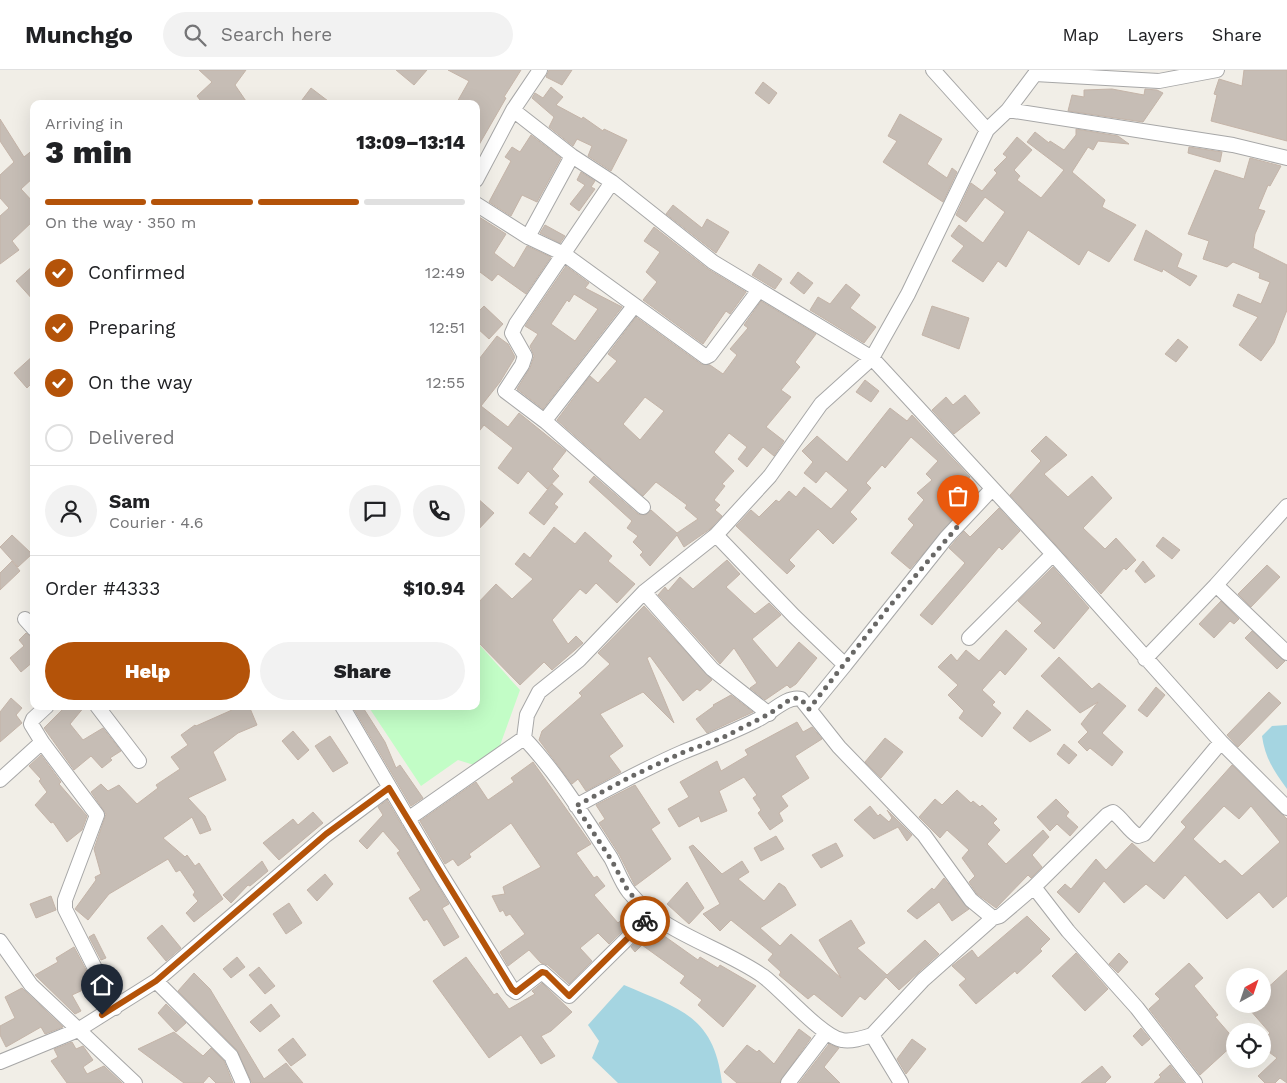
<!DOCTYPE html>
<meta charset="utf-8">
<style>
body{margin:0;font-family:"Work Sans",sans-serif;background:#f2f2f2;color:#202124;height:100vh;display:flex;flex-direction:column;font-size:19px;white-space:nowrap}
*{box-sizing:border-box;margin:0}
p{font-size:16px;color:#757577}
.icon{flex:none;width:28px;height:28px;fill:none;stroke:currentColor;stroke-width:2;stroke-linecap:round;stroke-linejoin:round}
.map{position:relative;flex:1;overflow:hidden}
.panel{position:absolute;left:30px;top:30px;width:450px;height:610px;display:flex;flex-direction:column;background:#fff;border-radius:10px;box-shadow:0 5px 20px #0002}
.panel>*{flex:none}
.needle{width:32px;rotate:40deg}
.tools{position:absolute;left:1226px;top:898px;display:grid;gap:10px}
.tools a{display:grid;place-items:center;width:45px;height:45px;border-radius:50%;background:#fff;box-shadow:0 5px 20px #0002;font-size:25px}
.pin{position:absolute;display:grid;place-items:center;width:42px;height:42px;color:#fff;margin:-51px -21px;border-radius:50% 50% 50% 0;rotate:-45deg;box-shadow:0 0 5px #0007}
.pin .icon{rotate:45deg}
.courier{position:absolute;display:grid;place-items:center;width:50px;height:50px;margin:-25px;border:4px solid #b45309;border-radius:50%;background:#fff;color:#222;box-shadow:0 1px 6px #0007}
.overview em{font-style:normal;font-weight:800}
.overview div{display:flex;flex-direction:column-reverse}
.overview{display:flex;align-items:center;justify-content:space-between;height:85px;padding:0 15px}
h1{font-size:32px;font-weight:800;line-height:38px}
.bar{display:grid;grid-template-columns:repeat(4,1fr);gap:8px 5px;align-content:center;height:60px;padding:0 15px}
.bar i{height:6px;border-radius:4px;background:#e0e0e0}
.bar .current{background:#b45309}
.bar p{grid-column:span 4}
.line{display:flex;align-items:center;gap:12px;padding:0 15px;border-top:1px solid #e0e0e0}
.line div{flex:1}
.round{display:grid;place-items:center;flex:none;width:52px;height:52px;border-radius:26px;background:#f2f2f2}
ol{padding:0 15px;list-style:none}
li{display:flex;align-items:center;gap:15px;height:55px}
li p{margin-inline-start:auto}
li .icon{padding:5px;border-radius:50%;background:#b45309;color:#fff;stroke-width:4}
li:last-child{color:#757577}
li i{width:28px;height:28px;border:2px solid #e0e0e0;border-radius:50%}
.primary-button{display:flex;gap:10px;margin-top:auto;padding:10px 15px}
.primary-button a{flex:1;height:58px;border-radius:30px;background:#b45309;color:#fff;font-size:20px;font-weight:800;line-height:58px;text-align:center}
.primary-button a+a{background:#f2f2f2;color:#202124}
header{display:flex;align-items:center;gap:30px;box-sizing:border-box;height:70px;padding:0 25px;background:#fff;border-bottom:1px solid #e0e0e0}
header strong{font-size:24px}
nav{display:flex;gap:28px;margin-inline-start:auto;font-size:18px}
.search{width:350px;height:45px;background:#f2f2f2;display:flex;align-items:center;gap:12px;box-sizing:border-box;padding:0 18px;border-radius:28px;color:#757577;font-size:19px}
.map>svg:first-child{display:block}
.park{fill:#c2fdc6}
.water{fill:#a5d5e1}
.building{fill:#c6bdb5;stroke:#c4b4a8;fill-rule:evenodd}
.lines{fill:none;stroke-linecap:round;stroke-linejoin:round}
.street-casing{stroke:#a7a7a7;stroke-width:16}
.street{stroke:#fff;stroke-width:14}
.done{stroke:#696866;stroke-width:5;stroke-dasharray:0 9}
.route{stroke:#b45309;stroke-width:6}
</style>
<header>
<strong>Munchgo</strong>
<div class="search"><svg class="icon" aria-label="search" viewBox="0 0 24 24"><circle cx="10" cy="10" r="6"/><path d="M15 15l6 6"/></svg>Search here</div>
<nav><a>Map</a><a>Layers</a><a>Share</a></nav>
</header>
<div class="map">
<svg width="1287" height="1013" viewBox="0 0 1287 1013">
<rect width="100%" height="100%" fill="#f1eee7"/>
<path class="park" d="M476,571L520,620L498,681L474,695L458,690L421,716L368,636H476Z"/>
<path class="water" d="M1287,655V719C1274,701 1265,688 1262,666L1272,656Z
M624,915C679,939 714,945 722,1013H618L592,988L599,971L588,955Z"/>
<path class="building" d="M199,0H246L235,15L248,34H203L197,26L212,12Z
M396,0H427L414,15Z
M448,0H521L504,27L506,28L476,80V34H456L469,11Z
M549,0H572L562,15L546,7Z
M1244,0H1287V71L1211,51L1217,25L1214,24L1219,9L1242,16Z
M763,12L777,23L769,34L755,23Z
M551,17L563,27L556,35L582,49L583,47L603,61L604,59L627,70L611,101L588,86L592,76L577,69L573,76L549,57L554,47L532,28L535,23L543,28Z
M311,18L332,34H299Z
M1112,19L1144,25L1145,19L1157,20L1163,23L1143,52L1068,41L1072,25L1084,27V20Z
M900,44L942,69L927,94L947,108L952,98L957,102L943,132L883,92L897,71L888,66Z
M0,49L24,87L34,79V107L21,119L34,133V150L12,171L19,180L0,194V146L9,138L0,128V105L14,92L0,71Z
M1076,59L1118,66L1129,74L1098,71L1093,80L1088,77L1072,102L1105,130L1102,137L1136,155L1109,192L1088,180L1079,195L1028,160L1006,197L998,191L983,212L952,191L964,176L951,166L959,155L983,173L1005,142L985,127L966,152L956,145L971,113L982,121L997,103L994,100L1007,87L1003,84L1017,67L1032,80L1014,100L1020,106L1017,110L1041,128L1064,100L1027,72L1035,62L1049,73L1050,71L1064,80L1076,65Z
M531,65L561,88L537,132L522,125L511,146L489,132L511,91L505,87L512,77L520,82Z
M1189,77L1222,82L1220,92L1188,83Z
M1250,88L1281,96L1270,116L1268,115L1258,139L1265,141L1255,164L1253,178L1287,195V240L1274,273L1261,291L1239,275L1258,247L1233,236L1238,224L1261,234L1270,212L1259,208L1260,203L1233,192L1227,197L1203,189L1209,171L1188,164L1215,100L1244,109Z
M581,102L595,111L591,117L595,119L579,141L570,134L585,115L577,110Z
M673,135L702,158L707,149L729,162L716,183L666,144Z
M476,145L506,164L494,183L514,198L527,176L551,187L526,224L498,204L492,211L476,199Z
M545,155L565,166L560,173L540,163Z
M654,157L708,199L746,222L730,244L726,241L703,274L643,230L657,212L646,202L660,182L644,171Z
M1146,160L1182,184L1177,197L1197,206L1190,216L1163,199L1162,202L1134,190Z
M759,194L782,209L775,219L752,205Z
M34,195V231L16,211Z
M566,196L589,213L585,218L622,237L543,339L517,319L530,298L534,286L530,276L538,264L525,256ZM574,224L598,239L575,271L551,254L567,230L569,232Z
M798,202L813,213L804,224L790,213Z
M846,214L860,225L850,238L876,257L864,273L810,240L818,227L830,234Z
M761,231L816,264L795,292L800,297L781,320L791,327L766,357L784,371L774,386L763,377L747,397L738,389L747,377L729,363L714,382L734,401L722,414L725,416L714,430L720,435L715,440L722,446L710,459L684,477L677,465L650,496L640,485L643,482L633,472L638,466L627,458L632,451L589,412L594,406L638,444L645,445L651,440L677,463L698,449L685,438L687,435L656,412L643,426L557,350L590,306L598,313L617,291L608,284L636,247L701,294L710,295L723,304L737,285L730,279L748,258L744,255ZM645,327L664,341L640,370L623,354Z
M484,236L503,254L489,269L476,257V244Z
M932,236L969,248L959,279L922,265Z
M497,266L508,274L515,287L500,312L481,336L508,357L519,343L566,381L552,399L559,406L547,419L528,401L518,414L498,398L513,378L484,355L476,365V293Z
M1178,269L1188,277L1176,292L1165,284Z
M34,285V311L27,318L14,303Z
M865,310L879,321L871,332L856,322Z
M965,325L980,343L954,364L932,340L946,327L953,335Z
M890,338L907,351L912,345L970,407L957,419L968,432L910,499L891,483L914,455L908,449L924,430L917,423L932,410L926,404L938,391L911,367L885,398L882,395L866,413L871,418L850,442L857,449L833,474L818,459L789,490L795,496L787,504L736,456L751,440L759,447L776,430L779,432L789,421L796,427L804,417L831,439L848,420L826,401L816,413L804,403L813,392L802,381L817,366L847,392Z
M1046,366L1067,385L1044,404L1068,427L1092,406L1112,428L1083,458L1105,479L1116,468L1136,490L1126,500L1124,498L1101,524L1010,425L1041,391L1031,381Z
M552,414L563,424L554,434L558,437L544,455L529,443Z
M476,427L494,443L476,462Z
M999,438L1020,461L1002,480L999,477L932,555L920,545L965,493L949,478L964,461L970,467Z
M554,457L575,474L585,462L612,486L608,491L635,514L617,533L596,513L586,524L580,519L552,550L568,574L576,566L583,573L552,600L544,592L520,615L476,570V535L496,514L512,529L533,509L515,494L524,483L530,488Z
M12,465L32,484L18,497L0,477Z
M1163,467L1180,480L1172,489L1156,476Z
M727,490L740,504L726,517L755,544L769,533L781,545L752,569L777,598L799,572L817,588L796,614L790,618L787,615L765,630L750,618L757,613L734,578L720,594L658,525L665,517L668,521L680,507L693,519Z
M12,491L20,501L0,520V503Z
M1143,491L1155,506L1145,513L1135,501Z
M1267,495L1280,507L1251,537L1238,524Z
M1053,497L1089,538L1054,579L1034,561L1042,553L1018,531Z
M1221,531L1239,549L1234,554L1230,551L1214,568L1199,554Z
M644,536L712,610L700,621L697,619L683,631L650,586L647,588L674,653L643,622L600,644L623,676L609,686L621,702L586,721L578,709L572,714L539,670L542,661L582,626L579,623L610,594L598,583Z
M1006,560L1027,579L1005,605L1000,600L982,620L995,632L992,635L1001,643L982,667L959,648L964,641L948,625L958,615L938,597L951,584L957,591L966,580L979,591Z
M1252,561L1285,591L1277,599L1245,568Z
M26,563L34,568V591L21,602L10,588L24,576L19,570Z
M1059,587L1092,619L1099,613L1126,636L1102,663L1123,682L1112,696L1090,678L1087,681L1078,672L1088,662L1081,654L1098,632L1080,643L1041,606Z
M1156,617L1165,625L1147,647L1138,640Z
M1269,622L1281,633L1238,677L1227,665Z
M731,625L753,642L707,663L696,649L714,636L713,635Z
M11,628L22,638L16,645L22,653L0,672V642Z
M66,636H85L70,654L83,670L103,658L121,681L110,688L112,690L102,698L91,686L74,700L44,658Z
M230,636H249L257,655L238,663L213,682L226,710L188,728L205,746L211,760L200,764L192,747L163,768L185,787L187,785L195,796L199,793L223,829L194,852L186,843L198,831L193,825L195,822L180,800L176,802L168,789L109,824L88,850L75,839L96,810L95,807L101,804L94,779L106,744L91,722L101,714L108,721L119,715L137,734L158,718L156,715L180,699L171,687L188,675L181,665L195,655L196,656L232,640Z
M352,636H362L385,672L396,698L400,695L423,728L411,736Z
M1027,640L1051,660L1030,672L1013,658Z
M797,652L803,662L812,657L822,669L795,686L809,708L781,726L788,736L779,743L783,751L770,760L758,743L761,740L753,728L757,725L744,707L719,721L727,741L701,752L699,746L679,757L668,739L689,727L680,712L717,691L721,701L748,685L745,680Z
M293,661L309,680L298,690L282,671Z
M330,666L348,693L333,702L315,676Z
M885,668L903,682L881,708L865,692Z
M1064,674L1077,685L1069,694L1057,684Z
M41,685L61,712L59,714L87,746L82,760L67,772L53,752L51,753L35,735L47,722L39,711L41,709L29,696Z
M533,692L591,774L576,783L594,808L597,806L605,816L594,825L618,853L628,844L634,850L609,874L598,863L580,878L592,891L569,914L548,895L541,893L529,880L508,896L500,882L525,864L510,844L506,846L503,840L500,842L492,826L505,824L503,817L541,797L511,753L469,784L471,787L458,796L453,789L445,794L420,751L476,712L488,730L491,728L514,712L511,708Z
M1232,695L1287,749V826L1273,838L1259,822L1227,849L1185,805L1164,829L1146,814L1124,833L1104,811L1079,843L1057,822L1065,814L1071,819L1096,789L1106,800L1132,773L1154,793L1186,757L1181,752ZM1224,736L1239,749L1251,736L1280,772L1242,806L1225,790L1220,794L1193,769Z
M635,715L660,753L651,759L671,789L635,816L619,784L599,753L605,749L596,735Z
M957,720L971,733L973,731L980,737L982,735L997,749L993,753L1000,760L987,774L1006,794L1043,760L1049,767L1032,785L1042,797L1031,808L1028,805L996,838L977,824L969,812L975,806L962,788L969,780L947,760L940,768L919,747L935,729L942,735Z
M1056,729L1069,742L1066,746L1078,757L1070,766L1057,754L1050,761L1037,747Z
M387,730L449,834L442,838L459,867L444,876L427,849L424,851L409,828L421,820L397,783L400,781L383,761L367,779L359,771L383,745L378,737Z
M870,736L878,746L880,744L889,752L892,748L887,740L912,765L907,771L898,757L874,769L854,750Z
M313,742L323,753L279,790L263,773L293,749L298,755Z
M776,766L784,779L761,791L754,778Z
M836,773L843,786L821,798L812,785Z
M693,775L722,804L742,791L749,802L738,809L764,831L779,813L785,817L796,835L760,858L780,876L791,864L841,908L819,870L851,850L865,873L857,878L887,905L925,870L939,884L899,920L886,907L865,930L860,926L842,947L814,924L808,929L779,905L781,902L768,890L773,884L731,850L720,861L703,844L720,834L689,777Z
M262,791L268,801L250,816L248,815L231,833L223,825Z
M325,804L333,814L317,831L307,820Z
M944,808L969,839L952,851L939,832L917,849L907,841L932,818L934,820Z
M687,812L704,838L689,854L667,834Z
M51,826L56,840L36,848L30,834Z
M289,833L302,853L286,864L273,844Z
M1027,846L1050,869L1040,879L1042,881L1017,904L1015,901L976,934L959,915L966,909L952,896L972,880L978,888Z
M162,855L181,878L166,891L147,868Z
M649,859L657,867L660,863L698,890L700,887L718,898L720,895L756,916L723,957L698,935L702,930L680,913L685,906L642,875L635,882L631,877Z
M94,864L106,888L101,890L89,867Z
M74,877L94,915L72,925L81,941L75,944L35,905L58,892L56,888Z
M1076,883L1108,919L1085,941L1052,906Z
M1119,883L1128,892L1118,903L1109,894Z
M237,887L245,897L231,908L223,899Z
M466,887L494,925L497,923L509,939L535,924L532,921L542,913L572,942L551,961L541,966L555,986L541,994L521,965L489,988L433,911Z
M1189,893L1203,908L1194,916L1218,945L1215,947L1235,970V973L1200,1005L1149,939L1160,929L1155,924Z
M259,897L275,916L265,924L249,905Z
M1287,900V1013L1280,1008L1275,1013H1265L1258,1006L1277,988L1262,977V972L1270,963L1250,940L1256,934H1262V923Z
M194,903L210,919L264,1009L286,993L303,1013H252L237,980L178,921Z
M22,918L63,957L45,964L41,957L6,977L0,965V956L15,948L5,927Z
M166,934L186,953L176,962L158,943Z
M271,934L280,946L260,962L250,952Z
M1141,958L1150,969L1142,976L1133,966Z
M799,959L811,968L779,1013H737L724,1002L747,975L757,982L759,980L774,994Z
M174,962L203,986L211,978L224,991L233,1013H216L209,1006L203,1013H184L138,979Z
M293,968L306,985L291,996L278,980Z
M912,969L926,979L906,1004L897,989Z
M72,972L76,979L83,976L93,990L83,997L87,1004L104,996L122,1013H67L51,991L58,987L54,979Z
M829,974L839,978L824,997L840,1013H799Z
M1170,995L1184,1013H1154L1161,1007L1159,1005Z
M1102,996L1111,1007L1105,1013H1081Z"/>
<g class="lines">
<g class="street-casing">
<path id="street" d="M933,0L987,60
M1035,4L1159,11L1217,0
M513,40L540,0
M1008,40L1233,75L1287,88
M476,110L513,40L572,86L612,112L713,192L872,288L1053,484L1221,672L1287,738
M476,134L528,167L564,184L706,287L710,285L759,220
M528,167L572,86
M634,236L546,349V352L643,437
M546,352L505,321L522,295L525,286L512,263L516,254L612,112
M1287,436L1216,515L1287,583
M716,465L794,546L845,595L809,639
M644,522L712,599L769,644
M25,549L34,559
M969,568L1053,484
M1145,589L1216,515
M845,595L946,468L992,419
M97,636L139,691
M342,636L440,803L512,919L516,922L542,902L569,926L651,845
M42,672L31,654L33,649L47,636
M0,710L42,672L97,745L65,830V839L115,938
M576,736C611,717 646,698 683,682C708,672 733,662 757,650C770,644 787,625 801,629L839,677L924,765L971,830L993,848L1000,846L1034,817L1068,861L1137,938L1195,1013
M408,749L524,668
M1034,817L1107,745L1113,742C1123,749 1128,760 1138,766L1144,764L1221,672
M0,871L31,915L135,1013
M156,911L231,986L243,1013
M872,965L923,910L993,848
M0,992L78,960L156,911L326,765L389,718
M788,1013L826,963
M901,1013L872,965C863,968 851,972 842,970C822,967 782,920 763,906C720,876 663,864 629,822C621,812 617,799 611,788C584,747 558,704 524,668L527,645L539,622L579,590L644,522L716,465L770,406L821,334L872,288L908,224L987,60L1008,40L1038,0"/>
</g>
<use href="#street" class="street"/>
</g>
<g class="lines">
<path class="done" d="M645,851L651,845L628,821L612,791L576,736L632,706L684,682L722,668L769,644L788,631L795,628L801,629L809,639L888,538L958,456"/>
<path class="route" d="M102,945L156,911L326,764L389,718L512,919L516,922L542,902L546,903L569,926L645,851"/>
</g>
</svg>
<div class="tools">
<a><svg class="needle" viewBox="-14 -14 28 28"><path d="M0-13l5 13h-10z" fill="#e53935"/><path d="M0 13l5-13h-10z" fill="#757577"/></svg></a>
<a><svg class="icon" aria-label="locate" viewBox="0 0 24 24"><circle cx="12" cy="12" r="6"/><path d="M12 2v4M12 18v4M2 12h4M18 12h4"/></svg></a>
</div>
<div class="pin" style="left:958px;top:456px;background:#ea580c"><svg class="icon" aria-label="bag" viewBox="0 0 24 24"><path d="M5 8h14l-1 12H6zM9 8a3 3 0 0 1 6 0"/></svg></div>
<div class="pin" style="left:102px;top:945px;background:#1f2937"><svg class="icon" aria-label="home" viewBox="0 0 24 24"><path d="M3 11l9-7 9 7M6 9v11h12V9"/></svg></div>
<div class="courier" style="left:645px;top:851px"><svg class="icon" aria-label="bike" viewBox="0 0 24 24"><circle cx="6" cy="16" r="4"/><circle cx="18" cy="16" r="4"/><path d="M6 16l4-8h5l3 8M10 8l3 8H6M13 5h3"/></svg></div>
<section class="panel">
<div class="overview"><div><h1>3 min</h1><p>Arriving in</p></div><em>13:09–13:14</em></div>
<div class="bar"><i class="current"></i><i class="current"></i><i class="current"></i><i></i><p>On the way · 350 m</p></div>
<ol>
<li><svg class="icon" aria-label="check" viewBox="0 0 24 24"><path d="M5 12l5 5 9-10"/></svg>Confirmed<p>12:49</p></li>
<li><svg class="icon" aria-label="check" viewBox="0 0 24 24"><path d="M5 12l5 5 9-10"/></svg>Preparing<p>12:51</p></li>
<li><svg class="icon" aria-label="check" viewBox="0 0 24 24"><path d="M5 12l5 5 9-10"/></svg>On the way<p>12:55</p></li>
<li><i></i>Delivered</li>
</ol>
<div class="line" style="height:90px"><a class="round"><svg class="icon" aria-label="person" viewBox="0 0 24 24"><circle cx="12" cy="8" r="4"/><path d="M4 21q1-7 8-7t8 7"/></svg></a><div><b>Sam</b><p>Courier · 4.6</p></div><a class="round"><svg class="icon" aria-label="chat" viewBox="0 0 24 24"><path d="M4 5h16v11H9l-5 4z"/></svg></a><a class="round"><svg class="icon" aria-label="phone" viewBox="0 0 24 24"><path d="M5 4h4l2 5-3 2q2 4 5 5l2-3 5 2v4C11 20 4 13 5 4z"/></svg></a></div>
<div class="line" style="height:65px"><div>Order #4333</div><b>$10.94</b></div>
<div class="primary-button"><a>Help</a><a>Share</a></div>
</section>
</div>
